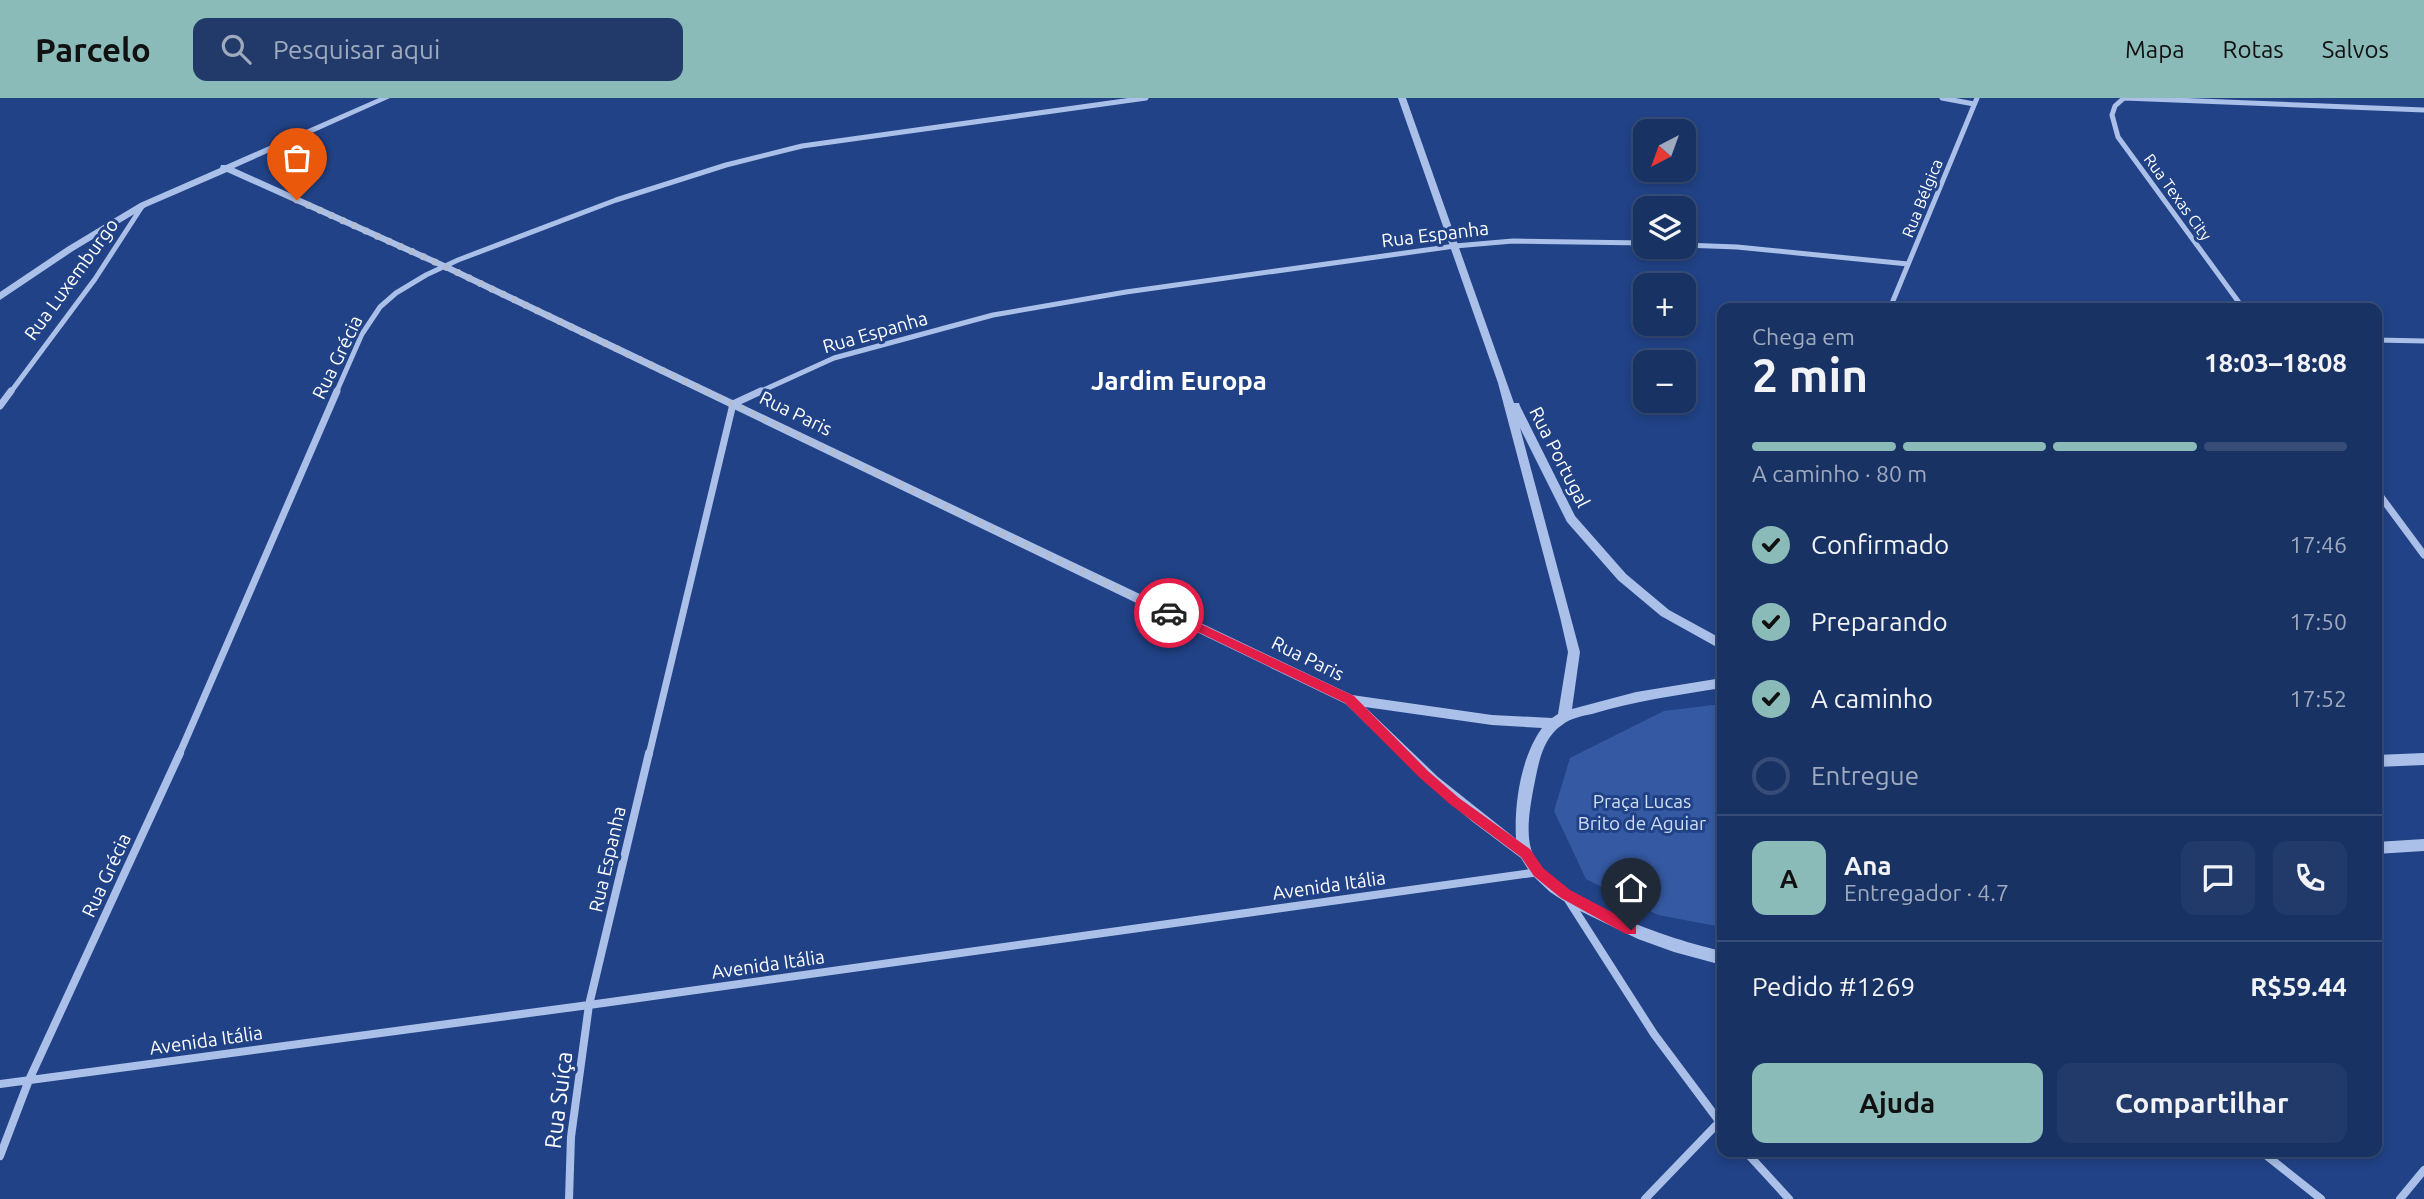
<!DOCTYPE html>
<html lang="pt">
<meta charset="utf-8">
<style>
body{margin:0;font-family:Ubuntu,sans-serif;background:#223a6a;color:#f1f3f6;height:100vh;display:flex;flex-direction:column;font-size:26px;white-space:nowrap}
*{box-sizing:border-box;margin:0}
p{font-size:23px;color:#9faabf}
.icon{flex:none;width:38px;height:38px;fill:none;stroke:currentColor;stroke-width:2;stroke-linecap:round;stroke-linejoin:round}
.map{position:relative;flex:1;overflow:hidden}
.details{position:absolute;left:1717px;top:205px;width:665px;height:854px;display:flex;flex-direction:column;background:#193264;border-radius:14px;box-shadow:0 4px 10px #0003,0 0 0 2px #374d78}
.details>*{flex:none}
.needle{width:46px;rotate:221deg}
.controls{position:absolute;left:1633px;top:21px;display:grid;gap:14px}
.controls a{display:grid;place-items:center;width:63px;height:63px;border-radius:14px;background:#193264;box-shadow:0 4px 10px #0003,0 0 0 2px #374d78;font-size:35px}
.pin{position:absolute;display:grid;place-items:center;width:60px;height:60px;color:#fff;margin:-72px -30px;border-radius:50% 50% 50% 0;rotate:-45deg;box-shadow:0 0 7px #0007}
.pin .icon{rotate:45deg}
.courier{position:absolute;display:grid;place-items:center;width:70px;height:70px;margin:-35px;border:5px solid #e11d48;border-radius:50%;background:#fff;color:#222;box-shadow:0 2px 9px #0007}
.summary em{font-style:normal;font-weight:700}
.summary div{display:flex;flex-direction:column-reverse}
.summary{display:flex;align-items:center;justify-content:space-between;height:119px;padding:0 35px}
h1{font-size:46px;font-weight:700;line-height:52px}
.bar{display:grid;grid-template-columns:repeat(4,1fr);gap:10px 7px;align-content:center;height:84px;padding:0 35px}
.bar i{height:9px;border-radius:5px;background:#374d78}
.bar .on{background:#8bbbb9}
.bar p{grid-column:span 4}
.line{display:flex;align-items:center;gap:18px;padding:0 35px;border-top:2px solid #374d78}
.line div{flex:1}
.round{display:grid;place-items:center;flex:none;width:74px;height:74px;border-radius:14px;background:#223a6a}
ol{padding:0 35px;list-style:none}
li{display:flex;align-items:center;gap:21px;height:77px}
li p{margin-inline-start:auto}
li .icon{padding:7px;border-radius:50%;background:#8bbbb9;color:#111;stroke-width:4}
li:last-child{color:#9faabf}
li i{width:38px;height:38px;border:4px solid #374d78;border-radius:50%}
.button{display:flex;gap:14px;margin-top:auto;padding:14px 35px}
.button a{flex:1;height:80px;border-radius:14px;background:#8bbbb9;color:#111;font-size:28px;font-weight:700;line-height:80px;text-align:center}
.button a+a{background:#223a6a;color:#f1f3f6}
header{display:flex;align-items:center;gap:42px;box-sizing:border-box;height:98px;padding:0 35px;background:#8bbbb9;color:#111}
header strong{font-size:33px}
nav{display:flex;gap:38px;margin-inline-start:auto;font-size:24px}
.search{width:490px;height:63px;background:#223a6a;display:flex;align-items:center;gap:18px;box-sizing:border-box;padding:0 24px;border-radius:14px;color:#9faabf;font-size:26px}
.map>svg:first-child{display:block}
.green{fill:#355aa3}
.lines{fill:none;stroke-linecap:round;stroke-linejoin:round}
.minor-far2{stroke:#abc0e9;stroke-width:5}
.minor-far1{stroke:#abc0e9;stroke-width:7}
.minor{stroke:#abc0e9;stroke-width:8}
.tertiary{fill:#abc0e9;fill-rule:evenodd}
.route{fill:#e11d48}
.done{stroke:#b1bdd5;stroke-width:7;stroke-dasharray:0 12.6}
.labels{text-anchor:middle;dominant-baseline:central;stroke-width:6;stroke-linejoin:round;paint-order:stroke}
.far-street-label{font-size:16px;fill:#fff;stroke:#214286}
.street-label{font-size:19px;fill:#fff;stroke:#214286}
.park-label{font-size:19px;fill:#cfddf7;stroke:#214286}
.near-street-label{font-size:23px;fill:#fff;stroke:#214286}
.district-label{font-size:26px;font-weight:bold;fill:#fff;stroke:#214286}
</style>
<header>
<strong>Parcelo</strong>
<div class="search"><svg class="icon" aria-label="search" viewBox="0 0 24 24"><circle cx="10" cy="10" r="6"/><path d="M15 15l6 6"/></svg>Pesquisar aqui</div>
<nav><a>Mapa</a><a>Rotas</a><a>Salvos</a></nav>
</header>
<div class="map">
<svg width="2424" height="1101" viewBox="0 0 2424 1101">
<rect width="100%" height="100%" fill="#214286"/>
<path class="green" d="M1722,606V829L1658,817L1586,781L1554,713L1570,660L1664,613Z"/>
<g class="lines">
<path class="minor-far2" d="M1942,0L1974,6
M1684,147L1737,149L1908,166
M1890,210L1977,0
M2243,210L2118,39L2112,17L2115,8L2124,0L2424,12
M2376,242L2424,243
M10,295L95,181L143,107
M336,295L362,236L380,209L396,195L426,177L458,162L616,102L726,67L802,48L1146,0
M757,295L834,260L993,217L1126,194L1455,148L1513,143L1645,145"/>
<path class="minor-far1" d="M0,308L11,293
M2376,392L2424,457
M179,657L337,293
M649,657L733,306L761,293"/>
<path class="minor" d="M1569,803L1654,936L1722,1027
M0,986L589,907L1539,774
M1746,1054L1789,1101
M2262,1054L2321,1101
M0,1058L29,982L180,655
M569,1101L571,1039L589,907L649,655
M1645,1101L1722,1021
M2400,1101L2424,1072"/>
<path class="tertiary" d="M379,0H390L234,70L447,166L1352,597L1492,617L1552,620L1558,616L1568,554L1560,519L1498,285L1398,0H1406L1514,305H1519L1520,308L1575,418L1626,476L1669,512L1722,541V552L1661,518L1618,482L1567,424L1520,330L1580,554L1572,611L1636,594L1722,580V590C1678,597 1634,603 1592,616C1582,618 1571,620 1562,627C1541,641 1538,669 1533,693C1530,710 1526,733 1531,751C1546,801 1675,843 1722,853V867L1674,854L1638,841L1576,811L1550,794L1531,776L1521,760L1473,724L1429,687L1346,606L441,170L227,74L146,109L73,153L0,202V194L67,149L140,105L220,70L221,67H226ZM1365,609L1492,627L1542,630C1521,659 1514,705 1516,741L1438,679Z
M2424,655V667L2376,669V657Z
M2424,741V753L2376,756V744Z"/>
</g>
<path class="route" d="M1169,511L1354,598L1428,673L1459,700L1530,751L1543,770L1570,792L1636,827V836H1626L1561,800L1534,778L1521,759L1451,707L1420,680L1345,605L1165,518L1164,515Z"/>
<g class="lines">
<path class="done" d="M297,102L444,168L1169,515"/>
</g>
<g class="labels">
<g class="far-street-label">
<text transform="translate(2178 99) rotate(54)">Rua Texas City</text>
<text transform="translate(1922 100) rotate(-68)">Rua Bélgica</text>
</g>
<g class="street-label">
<text transform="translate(1435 136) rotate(-7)">Rua Espanha</text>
<text transform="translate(71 181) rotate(-54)">Rua Luxemburgo</text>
<text transform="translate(875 234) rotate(-16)">Rua Espanha</text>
<text transform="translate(337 259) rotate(-64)">Rua Grécia</text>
<text transform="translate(796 315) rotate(26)">Rua Paris</text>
<text transform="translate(1560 359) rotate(63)">Rua Portugal</text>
<text transform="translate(1308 560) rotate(26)">Rua Paris</text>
<text transform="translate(607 761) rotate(-77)">Rua Espanha</text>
<text transform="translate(106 777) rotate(-65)">Rua Grécia</text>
<text transform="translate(1329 787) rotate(-8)">Avenida Itália</text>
<text transform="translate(768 866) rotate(-8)">Avenida Itália</text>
<text transform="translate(206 942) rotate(-8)">Avenida Itália</text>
</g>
<g class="park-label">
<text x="1642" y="703">Praça Lucas<tspan x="1642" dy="22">Brito de Aguiar</tspan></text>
</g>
<g class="near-street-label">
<text transform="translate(558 1002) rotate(-83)">Rua Suíça</text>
</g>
<g class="district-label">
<text x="1179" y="282">Jardim Europa</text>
</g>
</g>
</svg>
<div class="controls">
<a><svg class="needle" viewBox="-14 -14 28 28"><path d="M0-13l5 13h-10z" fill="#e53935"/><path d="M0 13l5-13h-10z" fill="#9faabf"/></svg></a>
<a><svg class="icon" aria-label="layers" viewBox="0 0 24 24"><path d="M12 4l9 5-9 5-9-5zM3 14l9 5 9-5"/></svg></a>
<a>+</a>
<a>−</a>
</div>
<div class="pin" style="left:297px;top:102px;background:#ea580c"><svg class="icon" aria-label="bag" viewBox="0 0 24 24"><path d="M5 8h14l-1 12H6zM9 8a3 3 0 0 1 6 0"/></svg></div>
<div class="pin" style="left:1631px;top:832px;background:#1f2937"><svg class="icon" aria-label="home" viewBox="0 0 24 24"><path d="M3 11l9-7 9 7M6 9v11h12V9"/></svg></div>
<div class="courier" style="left:1169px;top:515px"><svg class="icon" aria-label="car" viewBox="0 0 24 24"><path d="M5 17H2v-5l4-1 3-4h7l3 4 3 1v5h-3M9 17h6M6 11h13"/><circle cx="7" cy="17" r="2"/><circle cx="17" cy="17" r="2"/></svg></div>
<section class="details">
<div class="summary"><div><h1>2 min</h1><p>Chega em</p></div><em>18:03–18:08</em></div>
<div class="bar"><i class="on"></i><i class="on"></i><i class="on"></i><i></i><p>A caminho · 80 m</p></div>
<ol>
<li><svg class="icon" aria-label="check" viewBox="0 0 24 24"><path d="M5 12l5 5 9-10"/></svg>Confirmado<p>17:46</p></li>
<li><svg class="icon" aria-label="check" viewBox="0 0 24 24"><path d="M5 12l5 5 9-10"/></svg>Preparando<p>17:50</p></li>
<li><svg class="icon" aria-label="check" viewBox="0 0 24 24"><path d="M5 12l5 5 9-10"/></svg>A caminho<p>17:52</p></li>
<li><i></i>Entregue</li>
</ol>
<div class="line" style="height:126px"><b class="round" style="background:#8bbbb9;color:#111">A</b><div><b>Ana</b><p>Entregador · 4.7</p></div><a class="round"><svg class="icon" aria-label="chat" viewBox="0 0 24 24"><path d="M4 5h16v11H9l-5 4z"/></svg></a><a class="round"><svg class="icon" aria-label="phone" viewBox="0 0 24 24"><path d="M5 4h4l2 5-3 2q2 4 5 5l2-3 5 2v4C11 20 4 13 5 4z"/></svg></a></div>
<div class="line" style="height:91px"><div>Pedido #1269</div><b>R$59.44</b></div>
<div class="button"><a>Ajuda</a><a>Compartilhar</a></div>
</section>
</div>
